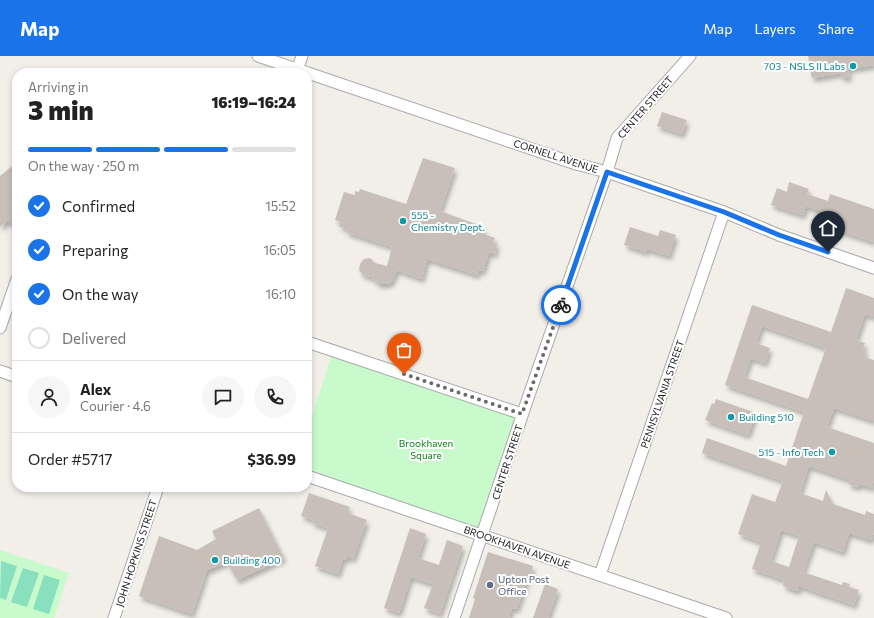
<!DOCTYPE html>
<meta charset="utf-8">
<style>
body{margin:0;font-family:Commissioner,sans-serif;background:#f6f6f6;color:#222;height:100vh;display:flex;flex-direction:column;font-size:15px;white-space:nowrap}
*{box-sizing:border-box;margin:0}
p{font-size:13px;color:#767676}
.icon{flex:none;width:22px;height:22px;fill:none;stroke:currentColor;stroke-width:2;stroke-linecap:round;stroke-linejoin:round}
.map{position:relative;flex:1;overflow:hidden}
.sheet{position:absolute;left:12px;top:12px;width:300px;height:424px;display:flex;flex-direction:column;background:#fff;border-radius:16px;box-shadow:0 2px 6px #0003}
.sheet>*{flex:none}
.pin{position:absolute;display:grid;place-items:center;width:34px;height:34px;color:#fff;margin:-41px -17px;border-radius:50% 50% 50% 0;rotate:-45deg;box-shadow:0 0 4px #0007}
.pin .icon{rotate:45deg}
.courier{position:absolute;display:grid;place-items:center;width:40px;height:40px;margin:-20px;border:3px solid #1a73e8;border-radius:50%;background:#fff;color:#222;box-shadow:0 1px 5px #0007}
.head em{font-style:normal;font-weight:800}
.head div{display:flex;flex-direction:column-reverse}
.head{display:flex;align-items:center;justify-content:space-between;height:68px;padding:0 16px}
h1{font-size:26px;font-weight:800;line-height:30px}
.bar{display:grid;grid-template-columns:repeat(4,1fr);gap:6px 4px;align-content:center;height:48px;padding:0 16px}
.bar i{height:5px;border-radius:3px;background:#e0e0e0}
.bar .active{background:#1a73e8}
.bar p{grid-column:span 4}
.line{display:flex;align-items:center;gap:10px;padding:0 16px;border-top:1px solid #e0e0e0}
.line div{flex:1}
.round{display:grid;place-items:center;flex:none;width:42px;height:42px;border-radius:21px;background:#f6f6f6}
ol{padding:0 16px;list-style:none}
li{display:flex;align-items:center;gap:12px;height:44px}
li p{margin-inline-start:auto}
li .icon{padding:4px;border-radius:50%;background:#1a73e8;color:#fff;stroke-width:4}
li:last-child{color:#767676}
li i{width:22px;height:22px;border:2px solid #e0e0e0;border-radius:50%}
header{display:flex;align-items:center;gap:24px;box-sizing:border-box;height:56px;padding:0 20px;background:#1a73e8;color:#fff}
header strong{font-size:19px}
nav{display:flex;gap:22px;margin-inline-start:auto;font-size:14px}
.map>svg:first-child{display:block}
.park{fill:#c8facc}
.pitch{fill:#88e0be}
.building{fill:#c7bfb8;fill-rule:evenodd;filter:url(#shadow)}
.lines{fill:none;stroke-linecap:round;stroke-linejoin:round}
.minor-casing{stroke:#a9a9a9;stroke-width:13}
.minor{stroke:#fff;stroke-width:11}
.done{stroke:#6b6a68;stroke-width:4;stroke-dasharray:0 7.2}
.route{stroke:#1a73e8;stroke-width:5}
.culture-dot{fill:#0f9aa8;stroke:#fff;stroke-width:1.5}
.service-dot{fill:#5c6f8a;stroke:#fff;stroke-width:1.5}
.labels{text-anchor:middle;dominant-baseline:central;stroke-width:4;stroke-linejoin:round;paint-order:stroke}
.culture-label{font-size:10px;fill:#0d838f;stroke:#fff;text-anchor:start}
.street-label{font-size:10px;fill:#222;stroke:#fff}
.park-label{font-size:10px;fill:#0c8416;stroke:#fff}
.service-label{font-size:10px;fill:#4e5e75;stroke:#fff;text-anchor:start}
</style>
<header>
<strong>Map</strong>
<nav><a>Map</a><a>Layers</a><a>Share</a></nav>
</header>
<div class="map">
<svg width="874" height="562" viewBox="0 0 874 562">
<defs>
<filter id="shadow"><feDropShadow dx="2.5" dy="4.5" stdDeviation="2" flood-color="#0004"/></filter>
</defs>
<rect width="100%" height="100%" fill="#f2efe9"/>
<path class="park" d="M333,295L522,358L482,480L307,420V376Z
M0,494L69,517L54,562H0Z"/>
<path class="pitch" d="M1,505L17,510L6,544L0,542Z
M23,512L39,517L27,551L11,546Z
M44,519L60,524L49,558L33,553Z"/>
<path class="building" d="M808,0H874V9L848,13L850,21L842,22L841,17L812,22Z
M662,56L687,64L682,78L657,70Z
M423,102L455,112L440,155L484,171L482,177L495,182L493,186L497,188L495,198L489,196L483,215L478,214L477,219L427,203L422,223L397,214L393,223L390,227L382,228H379L371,221L363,219L361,216L359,214L360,208L364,203L370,202L375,207L387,210L392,191L346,176L347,172L339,171L341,166L335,164L344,136L355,139V135L359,136L360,133L406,148Z
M17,106V170L7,165L0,171V120Z
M789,126L809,133L807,138L828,145L830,138L874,153V186L819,168L823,156L806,150L803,159L771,149L777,132L787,136Z
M630,171L658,180L660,174L676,179L669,200L647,193L646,196L624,189Z
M846,232L874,242V261L865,258L856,284L865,287L863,293L866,294L864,301L874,304V365L834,352L827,371L874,387V427L873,426V432L859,428L858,431L848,428L850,424L809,410L800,437L823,445L826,434L833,448L865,459L866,455L874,458V476L871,484L849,477L843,496L814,486L803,516L842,529L843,526L850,528L849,531L859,534L854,549L799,530L798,535L783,530L784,524L752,513L761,486L738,478L752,438L775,446L783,425L702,397L707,382L786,410L804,356L725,329L752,249L831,276ZM762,270L826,292L808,343L744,321L751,302L765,307L770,292L756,287ZM781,474L799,480L789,511L771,505Z
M716,343L756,357L748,379L705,364L712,347L714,348Z
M309,437L350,451L348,457L367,464L353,503L347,500L346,504L343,503L338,518L315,510L328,472L312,467L313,464L301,460Z
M259,452L284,502L237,524L227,506L207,514L192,558L139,540L159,480L197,494L216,483L212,475Z
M410,472L426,478L418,502L439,509L447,484L463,490L440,558L424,552L433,528L411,521L399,557L384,552Z
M488,496L533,510L531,518H529L517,553L512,552L509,562H469L475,543L473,542Z
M545,528L558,533L548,562H533Z"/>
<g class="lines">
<g class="minor-casing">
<path id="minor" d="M258,0L576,108L607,116L724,156L779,179L874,212
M296,17L302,0
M0,272L17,223
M307,286L522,358
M0,315L17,321
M307,420L726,562
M600,519L724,156
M114,562L158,431
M454,562L528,342L607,116L617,82L690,0"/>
</g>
<use href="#minor" class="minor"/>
</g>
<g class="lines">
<path class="done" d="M404,318L522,358L561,249"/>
<path class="route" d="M561,249L607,116L724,156L779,179L828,196"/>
</g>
<g class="culture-dot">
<circle cx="853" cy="10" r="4"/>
<circle cx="403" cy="165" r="4"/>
<circle cx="731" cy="361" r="4"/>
<circle cx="832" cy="396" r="4"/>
<circle cx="215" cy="504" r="4"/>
</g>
<circle class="service-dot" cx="490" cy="529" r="4"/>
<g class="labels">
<g class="culture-label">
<text x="845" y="10" text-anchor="end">703 - NSLS II Labs</text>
<text x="411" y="159">555 -<tspan x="411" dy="12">Chemistry Dept.</tspan></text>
<text x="739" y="361">Building 510</text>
<text x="824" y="396" text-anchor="end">515 - Info Tech</text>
<text x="223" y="504">Building 400</text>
</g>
<g class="street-label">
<text transform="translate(645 51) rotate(-49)">CENTER STREET</text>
<text transform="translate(556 100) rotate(18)">CORNELL AVENUE</text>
<text transform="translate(662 338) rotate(-71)">PENNSYLVANIA STREET</text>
<text transform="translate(507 406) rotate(-72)">CENTER STREET</text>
<text transform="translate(517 491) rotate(19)">BROOKHAVEN AVENUE</text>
<text transform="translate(136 497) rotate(-72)">JOHN HOPKINS STREET</text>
</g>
<g class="park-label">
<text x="426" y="387">Brookhaven<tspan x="426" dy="12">Square</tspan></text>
</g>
<g class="service-label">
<text x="498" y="523">Upton Post<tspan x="498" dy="12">Office</tspan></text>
</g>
</g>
</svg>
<div class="pin" style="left:404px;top:318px;background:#ea580c"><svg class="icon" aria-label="bag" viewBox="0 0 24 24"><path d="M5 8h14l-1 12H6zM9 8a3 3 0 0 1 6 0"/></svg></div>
<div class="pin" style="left:828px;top:196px;background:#1f2937"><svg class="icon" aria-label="home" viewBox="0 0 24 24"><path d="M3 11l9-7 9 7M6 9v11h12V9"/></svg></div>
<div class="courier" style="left:561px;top:249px"><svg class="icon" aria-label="bike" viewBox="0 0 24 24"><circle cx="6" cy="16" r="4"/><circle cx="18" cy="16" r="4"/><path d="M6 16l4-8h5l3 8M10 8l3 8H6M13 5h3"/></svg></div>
<section class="sheet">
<div class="head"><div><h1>3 min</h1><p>Arriving in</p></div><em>16:19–16:24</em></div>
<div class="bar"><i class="active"></i><i class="active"></i><i class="active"></i><i></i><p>On the way · 250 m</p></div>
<ol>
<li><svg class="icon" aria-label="check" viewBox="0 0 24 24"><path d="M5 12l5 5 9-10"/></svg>Confirmed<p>15:52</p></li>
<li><svg class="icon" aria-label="check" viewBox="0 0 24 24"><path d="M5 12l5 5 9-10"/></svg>Preparing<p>16:05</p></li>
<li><svg class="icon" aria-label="check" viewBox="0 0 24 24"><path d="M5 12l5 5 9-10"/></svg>On the way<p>16:10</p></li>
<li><i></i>Delivered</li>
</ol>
<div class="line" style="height:72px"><a class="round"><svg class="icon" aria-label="person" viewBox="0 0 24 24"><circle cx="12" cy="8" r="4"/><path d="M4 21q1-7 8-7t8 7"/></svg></a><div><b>Alex</b><p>Courier · 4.6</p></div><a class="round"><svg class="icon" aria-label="chat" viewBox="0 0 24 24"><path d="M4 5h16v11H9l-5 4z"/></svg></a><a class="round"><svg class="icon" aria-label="phone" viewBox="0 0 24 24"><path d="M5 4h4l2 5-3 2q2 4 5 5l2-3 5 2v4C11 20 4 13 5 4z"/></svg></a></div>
<div class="line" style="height:52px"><div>Order #5717</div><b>$36.99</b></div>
</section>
</div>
